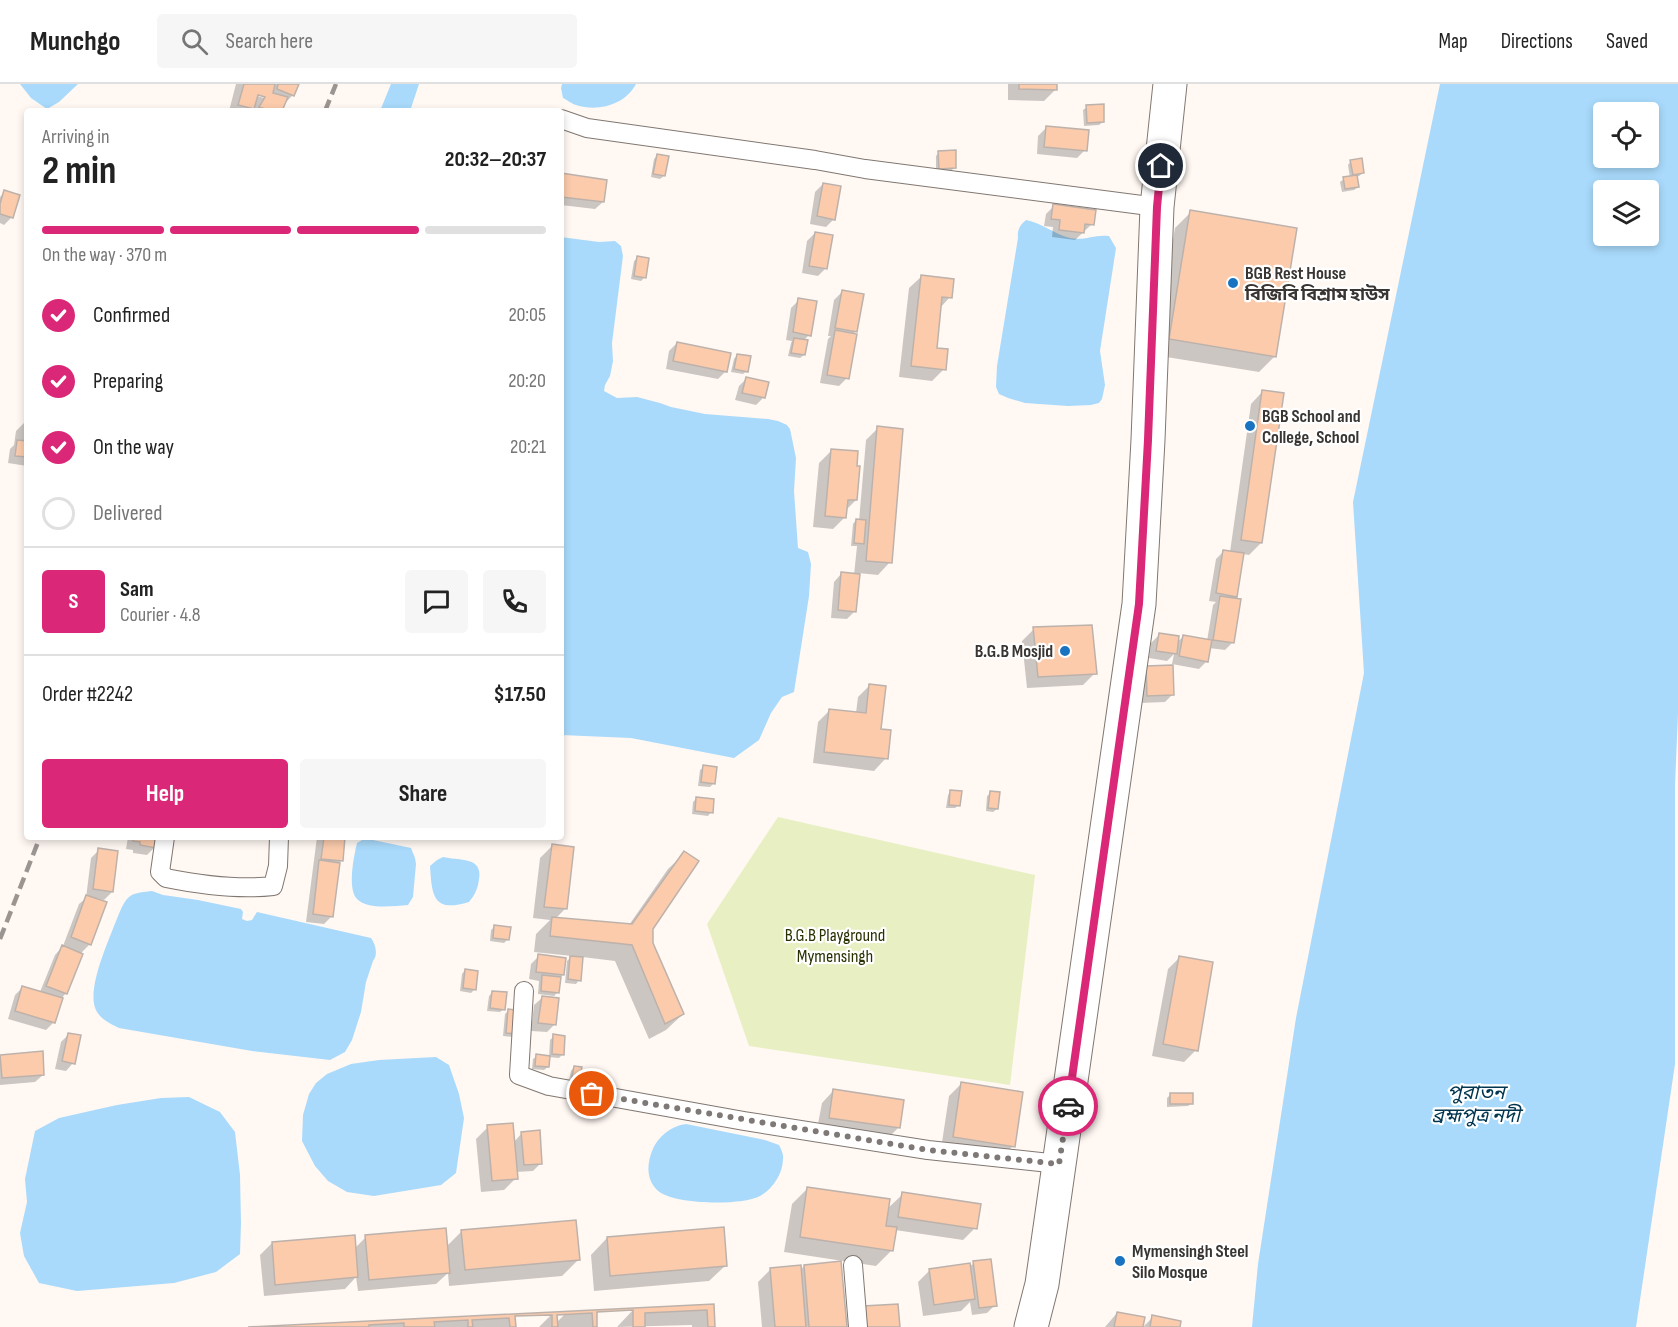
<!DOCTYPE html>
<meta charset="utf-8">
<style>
body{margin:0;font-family:"Sofia Sans Condensed","Noto Sans Bengali",sans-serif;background:#f6f6f6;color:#222;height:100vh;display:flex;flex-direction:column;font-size:22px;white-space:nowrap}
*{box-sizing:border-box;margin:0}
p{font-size:20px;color:#767676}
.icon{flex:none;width:33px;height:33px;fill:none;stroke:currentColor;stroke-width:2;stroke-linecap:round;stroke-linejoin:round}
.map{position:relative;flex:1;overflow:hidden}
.sheet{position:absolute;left:24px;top:24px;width:540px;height:732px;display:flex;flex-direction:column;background:#fff;border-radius:6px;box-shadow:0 3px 9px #0003}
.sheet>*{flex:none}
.buttons{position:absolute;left:1593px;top:18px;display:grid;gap:12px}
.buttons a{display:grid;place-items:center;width:66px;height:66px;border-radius:6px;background:#fff;box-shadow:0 3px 9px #0003;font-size:30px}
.pin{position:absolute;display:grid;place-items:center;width:51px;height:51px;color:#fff;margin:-26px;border:3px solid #fff;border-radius:50%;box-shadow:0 2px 6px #0007}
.courier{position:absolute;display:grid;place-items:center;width:60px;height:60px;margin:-30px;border:4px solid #db2777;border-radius:50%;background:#fff;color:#222;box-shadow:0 2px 8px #0007}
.overview em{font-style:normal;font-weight:700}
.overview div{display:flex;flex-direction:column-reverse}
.overview{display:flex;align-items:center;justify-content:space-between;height:102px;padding:0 18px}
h1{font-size:39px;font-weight:700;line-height:45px}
.bar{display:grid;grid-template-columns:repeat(4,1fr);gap:9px 6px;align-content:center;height:72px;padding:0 18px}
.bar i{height:8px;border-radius:4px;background:#e0e0e0}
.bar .active{background:#db2777}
.bar p{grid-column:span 4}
.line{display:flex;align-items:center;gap:15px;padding:0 18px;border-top:2px solid #e0e0e0}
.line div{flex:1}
.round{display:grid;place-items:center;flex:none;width:63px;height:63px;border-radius:6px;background:#f6f6f6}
ol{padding:0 18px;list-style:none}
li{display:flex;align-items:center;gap:18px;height:66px}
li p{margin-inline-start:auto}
li .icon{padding:6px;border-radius:50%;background:#db2777;color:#fff;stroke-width:4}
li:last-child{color:#767676}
li i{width:33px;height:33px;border:3px solid #e0e0e0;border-radius:50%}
.cta{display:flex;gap:12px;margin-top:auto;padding:12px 18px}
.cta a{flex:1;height:69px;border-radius:6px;background:#db2777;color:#fff;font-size:24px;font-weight:700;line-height:69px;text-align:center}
.cta a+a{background:#f6f6f6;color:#222}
header{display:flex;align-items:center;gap:36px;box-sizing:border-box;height:84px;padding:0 30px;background:#fff;border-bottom:2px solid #e0e0e0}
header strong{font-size:28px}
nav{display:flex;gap:33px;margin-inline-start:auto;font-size:21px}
.search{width:420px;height:54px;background:#f6f6f6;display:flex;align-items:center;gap:15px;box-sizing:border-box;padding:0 21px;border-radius:6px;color:#767676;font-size:22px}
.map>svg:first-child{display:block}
.green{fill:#e8f0c3}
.water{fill:#a9dafb;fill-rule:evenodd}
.shadow{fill:#0003;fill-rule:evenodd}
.building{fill:#fbcbac;stroke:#bdb2ab;stroke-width:1.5}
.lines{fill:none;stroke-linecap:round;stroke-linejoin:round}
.street-casing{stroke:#817771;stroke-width:20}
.highway-casing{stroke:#817771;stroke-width:35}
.street{stroke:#fff;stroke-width:18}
.highway{stroke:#fff;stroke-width:33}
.rail{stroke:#9b9591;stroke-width:4.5;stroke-dasharray:12 6;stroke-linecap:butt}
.done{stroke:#7e7976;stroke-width:6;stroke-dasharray:0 10.8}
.route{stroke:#db2777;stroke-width:8}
.poi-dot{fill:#1a73c0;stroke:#fff;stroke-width:2}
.labels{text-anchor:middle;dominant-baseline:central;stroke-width:4.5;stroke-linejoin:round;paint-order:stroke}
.poi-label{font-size:18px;font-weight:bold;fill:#393532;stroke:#fff;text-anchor:start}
.park-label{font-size:18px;fill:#2b3000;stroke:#fff}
.water-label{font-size:20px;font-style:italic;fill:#00354f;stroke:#fff}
</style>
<header>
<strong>Munchgo</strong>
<div class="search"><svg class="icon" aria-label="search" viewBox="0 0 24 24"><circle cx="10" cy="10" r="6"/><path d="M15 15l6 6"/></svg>Search here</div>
<nav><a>Map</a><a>Directions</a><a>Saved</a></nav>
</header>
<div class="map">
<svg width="1678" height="1243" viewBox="0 0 1678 1243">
<rect width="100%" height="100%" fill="#fff8f3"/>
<path class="green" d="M778,733L1035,791L1010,1001L749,962L707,840Z"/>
<path class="water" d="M20,0H78L59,18L47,25L31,14Z
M391,0H419L410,27H380Z
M562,0H636C625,21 598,28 576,21C572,20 567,16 563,14L561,4Z
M1440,0H1678V629L1675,701V980L1636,1243H1252L1258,1180L1296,934L1364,589L1353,418ZM1604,28H1648V74H1604ZM1604,106H1648V152H1604Z
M1026,136C1042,139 1054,150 1070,154C1084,157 1095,150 1109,152L1116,164L1100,267L1105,301L1102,315L1099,319L1091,321L1068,322L1025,319L1008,314L999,310L996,303L997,282L1018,154C1017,146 1020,141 1026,136Z
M561,153L599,158L615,157L621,162L623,172L612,259L613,277L610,292L605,301L604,307L617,314L637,313L660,319L671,323L705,330L768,335L778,337L787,341L790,345L796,374L794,407L798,464L808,468L811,480L809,512L794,608L782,613L771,629L759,656L734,674L631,654L561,651Z
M362,756H373L411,764L415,774L416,780L413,813L408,821C393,822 368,826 357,815C347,805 354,772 357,759Z
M443,773C459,777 483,772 479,795C478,804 475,811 469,818C433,829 432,812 430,782L437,776Z
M152,807L163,811L198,816L241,825L243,828L242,835L247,837L252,836L257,828L371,854C376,861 378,871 373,877L366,898L361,928L352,956L345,968L330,976L252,967L119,944C111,940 102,936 97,928C85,909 107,861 114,842C118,833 122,819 129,813C135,808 145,808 152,807Z
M436,973L449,981L459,1010L464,1034L456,1089L441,1101L374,1112L347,1108L328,1097L315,1082L302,1057L303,1031L309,1010L316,999L327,990L351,980L379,976Z
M189,1013L220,1028L235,1048L240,1091L241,1139L240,1170L216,1188L174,1199L77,1207L39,1199L24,1172L20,1149L27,1118L25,1095L35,1047L59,1034L117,1021L161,1014Z
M686,1040L765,1056L779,1061C781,1065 784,1071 783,1075C783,1089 773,1105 760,1112C742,1122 672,1121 657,1106C646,1095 647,1080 652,1067C658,1052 671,1042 686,1040Z"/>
<path class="shadow" d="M236,0H297L293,11L285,19L280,27H253L254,23L250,27H229ZM250,10L264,11V14Z
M1008,0H1056V5L1044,17L1008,16Z
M1087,23L1103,38L1099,41L1084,42L1083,26Z
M1046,44L1085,66L1077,74L1037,70L1038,52Z
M939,68L955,83L951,87L936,88V72Z
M657,72L664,92L660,95L651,93L654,75Z
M1351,77L1363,89L1359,92L1356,93L1358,103L1354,106L1342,108L1340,98L1344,95L1350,94L1348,81Z
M561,91L603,118L595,125L561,121Z
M823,100L834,135L826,143L810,140L815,108Z
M5,108L12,133L4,141L0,139V113Z
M1054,122L1092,140L1075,156L1052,153L1053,143L1044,142L1046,130Z
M1191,128L1275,272L1259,288L1154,271L1175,144Z
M815,149L826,184L818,192L802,189L807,157Z
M638,174L644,194L641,197L631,195L634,177Z
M922,192L950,213L940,224L935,265L944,285L932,297L899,293L909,204Z
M842,208L856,247L853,250L847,294L839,302L820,299L828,255L831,252H828L834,216Z
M799,216L809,251L803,257L804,271L800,274L788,272L791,259L792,257L786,256L791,224Z
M677,259L726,287L718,295L666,285L669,267Z
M737,271L747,287L743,290L731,288L734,275Z
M747,294L763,314L756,321L735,316L739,302Z
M1263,307L1261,459L1249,471L1243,470L1236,512L1232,516V559L1225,566L1209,564L1207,577L1199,585L1172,580L1174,570L1167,577L1149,574L1151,559L1159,551L1176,559L1183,553L1207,557L1213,521L1216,518L1209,517L1216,475L1224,467L1230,468L1251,320Z
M24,339H27V382L8,379L10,365L14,361L16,347Z
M878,344L890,478L878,491L858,489L855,527L847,535L831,534L834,498L841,490L854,491L857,462H851L853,440L856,436L859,437L866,356Z
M831,367L856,416L845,427V433L833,445L813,443L819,379Z
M1034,545L1095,589L1083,601L1027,604L1022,557Z
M1172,580L1173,610L1165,618L1140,619L1139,591L1147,583L1172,582Z
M870,601L886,674L874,687L813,679L818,638L830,626L856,629L858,613Z
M704,683L714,699L710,703L698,702L700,686Z
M951,707L959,721L955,724H946L948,711Z
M991,709L997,725L993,728L986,727L987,712Z
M697,714L711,728L708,732L692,730L693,718Z
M128,753H156L155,763L147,771L133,769V766L126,765Z
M317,753H344L341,777L338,780L332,832L324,840L306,838Z
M552,762L565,825L556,834L629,841L668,785L685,769L652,845V859L683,930L666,946L649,955L615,877L582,873L579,896L576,900L565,899L567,877L572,872L534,868L536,850L550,836L533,834L540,774Z
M99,766L112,808L104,816L96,814L90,860L80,870L66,909L61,915L54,938L46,946L8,935L15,911L23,903L40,908L55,871L63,862L79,820L86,814L91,774Z
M495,842L508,855L504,859L490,857L491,846Z
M539,872L563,891L559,894L558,908L554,912L538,910L539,897L529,895L531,880Z
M1180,873L1196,966L1184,978L1152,972L1168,885Z
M465,886L475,905L471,909L460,907L462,890Z
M493,908L504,925L500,928L487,927L489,912Z
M542,914L554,941L547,948L531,947L534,921Z
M509,926L514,953L503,952L505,930Z
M69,950L73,979L66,987L55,985L61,958Z
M554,952L562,971L559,974L548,973V983L544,986L532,985L533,975L537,972L549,973L550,956Z
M0,972L43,991L35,998L0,1001Z
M574,983L577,999L568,1001L571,987Z
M961,1000L1013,1062L1001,1074L941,1065L949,1012Z
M834,1006L903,1017L898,1044L886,1056L817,1045L822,1019Z
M1170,1011L1192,1019L1188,1022L1167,1023V1014Z
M488,1043L513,1059L522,1049L541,1079L533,1087L516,1088V1094L504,1106L481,1108L476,1055Z
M808,1104L887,1125L903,1110L975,1144L963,1156L895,1146L892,1166L876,1182L784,1168L792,1120Z
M462,1147L578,1176L562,1192L449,1202L448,1189L436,1200L358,1207L356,1193L345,1205L264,1212L260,1171L272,1159L354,1165L366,1153L446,1163Z
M607,1154L726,1181L709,1197L594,1207L591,1171Z
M974,1179L995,1221L987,1229L972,1231L970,1218L961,1227L923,1232L918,1198L930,1186L969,1183Z
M804,1182L845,1243H762L758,1198L770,1186L800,1187Z
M713,1222L714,1243H692V1241L617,1243L633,1226Z
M595,1228L596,1243H539L552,1230L556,1239L566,1229Z
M1117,1229L1142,1243H1105Z
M514,1232V1243H282Z
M1153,1233L1178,1243H1143Z"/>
<path class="building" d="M244,0H275L273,9L288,13L282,27H271L259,23L265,13L258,11L254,25L238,21Z
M278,0H299L294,12L277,5Z
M1019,0H1057V6L1019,5Z
M1104,20V38L1087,39L1086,21Z
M1046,42L1089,46L1087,67L1044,63Z
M956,66V84L939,85L938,67Z
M657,70L669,72L665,92L653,90Z
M1362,74L1364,89L1353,91L1350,76Z
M561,89L607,96L604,118L561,113Z
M1357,91L1359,103L1345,105L1343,93Z
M823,99L841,102L835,136L817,132Z
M4,106L20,111L13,134L0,130V120Z
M1053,120L1096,126L1094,141L1085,140L1084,149L1059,146L1060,136L1051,135Z
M1190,126L1297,144L1276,273L1169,255Z
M815,148L833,151L827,185L809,182Z
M637,172L649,174L646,194L634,192Z
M921,191L954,195L952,214L942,213L937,264L948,265L946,286L911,282Z
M842,206L864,210L857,248L835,244Z
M798,214L817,217L811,252L793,248Z
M835,246L857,250L849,295L827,291Z
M794,254L808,256L805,271L791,269Z
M677,258L731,269L727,288L673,277Z
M737,270L751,272L748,288L734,285Z
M746,293L769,298L765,314L742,309Z
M1262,306L1284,309L1262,459L1241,456Z
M877,342L903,345L892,479L866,477Z
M17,356L27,357V373L15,372Z
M831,365L858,367L857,382H860L857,416H848L846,434L825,432Z
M856,435L866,436L864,460L854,459Z
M1223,466L1244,469L1237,513L1216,509Z
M841,488L860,490L856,528L838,526Z
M1220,512L1241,515L1234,559L1213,556Z
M1092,541L1097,590L1038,593L1033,543Z
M1159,549L1179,552L1177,570L1156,567Z
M1183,551L1212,556L1208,578L1179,572Z
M1173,581L1174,611L1147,612L1146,582Z
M869,600L886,602L881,645L891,646L888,675L824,668L829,625L866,629Z
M703,681L717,683L715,700L701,698Z
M950,706L962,707L960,722L949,721Z
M990,707L1000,708L998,725L988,724Z
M696,713L714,715L713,729L695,727Z
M133,753H158L156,764L140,761V758L133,757Z
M324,753H345L343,777L321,775Z
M552,760L574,763L567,825L544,823Z
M98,764L118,767L113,808L93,805Z
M684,767L699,777L653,845V859L684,930L665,940L632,861L550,852L552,833L632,840Z
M319,776L340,779L333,833L313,830Z
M86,811L107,818L91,861L71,853Z
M494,841L511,843L509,856L493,854Z
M62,861L83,870L67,910L46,902Z
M538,870L566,874L564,891L536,888Z
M570,872L583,873L581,897L568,895Z
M1179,872L1213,878L1198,967L1163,960Z
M465,885L478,887L476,906L463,904Z
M542,891L561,893L559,909L541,907Z
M22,902L63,914L55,939L15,927Z
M492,907L507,908L505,926L490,924Z
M542,912L559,914L556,941L538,939Z
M508,925L522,927L519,950L506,949Z
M68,949L81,951L75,980L62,977Z
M553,950L565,952L564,971L552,970Z
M43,967L44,991L2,994L0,971Z
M536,970L550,972L549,983L535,982Z
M574,982L582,983L578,1000L571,998Z
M593,991L609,994L606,1004L591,1001Z
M961,998L1023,1008L1015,1063L953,1053Z
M833,1005L904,1016L900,1044L829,1034Z
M1170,1009H1193V1020H1170Z
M513,1039L518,1095L492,1097L487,1041Z
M540,1046L542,1080L524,1081L521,1048Z
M807,1103L890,1115L886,1142L897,1143L893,1167L800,1153Z
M902,1108L981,1120L977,1145L898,1133Z
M576,1136L580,1176L465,1186L461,1146Z
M724,1143L727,1182L610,1192L607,1153Z
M446,1144L450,1189L369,1196L365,1151Z
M355,1151L358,1193L275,1201L272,1158Z
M991,1175L997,1222L979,1224L973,1177Z
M841,1177L847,1243H809L804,1181Z
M970,1179L975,1215L934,1221L929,1185Z
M801,1181L806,1243H775L770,1184Z
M714,1220L715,1243H708L707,1226L645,1229V1243H633V1226L597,1228V1243H593L592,1229L557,1231L558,1243H552V1231L515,1232L516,1243H510L509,1234L472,1236L473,1243H468V1236L434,1238L435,1243H404V1239L369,1241V1243H248Z
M898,1220L900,1243H864L863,1222Z
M1117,1228L1145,1233L1143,1243H1114Z
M1152,1231L1181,1237L1180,1243H1150Z"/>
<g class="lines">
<g class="street-casing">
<path id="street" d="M561,35L587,44L815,76L865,85L1157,123
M165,753L160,788L166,794C201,801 238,806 273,802L278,782L279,753
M524,907L519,991L549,1002L744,1037L928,1066L1059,1080
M853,1181L858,1243"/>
</g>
<g class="highway-casing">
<path id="highway" d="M1031,1243L1042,1200L1139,520L1148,356L1157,123L1170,0"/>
</g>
<use href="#street" class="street"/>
<use href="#highway" class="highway"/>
<path class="rail" d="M325,27L336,0
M0,855L40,753"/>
</g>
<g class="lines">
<path class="done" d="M592,1010L928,1066L1059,1080L1068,1022"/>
<path class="route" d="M1068,1022L1139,520L1148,356L1157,123L1161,82"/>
</g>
<g class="poi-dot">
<circle cx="1233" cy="199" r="6"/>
<circle cx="1250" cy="342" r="6"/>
<circle cx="1065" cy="567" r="6"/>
<circle cx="1120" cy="1177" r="6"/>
</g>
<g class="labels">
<g class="poi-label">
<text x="1245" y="189">BGB Rest House<tspan x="1245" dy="21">বিজিবি বিশ্রাম হাউস</tspan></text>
<text x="1262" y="332">BGB School and<tspan x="1262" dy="21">College, School</tspan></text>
<text x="1053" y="567" text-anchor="end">B.G.B Mosjid</text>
<text x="1132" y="1167">Mymensingh Steel<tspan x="1132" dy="21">Silo Mosque</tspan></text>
</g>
<g class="park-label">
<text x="835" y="851">B.G.B Playground<tspan x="835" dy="21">Mymensingh</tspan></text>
</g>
<g class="water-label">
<text x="1476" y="1009">পুরাতন<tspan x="1476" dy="23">ব্রহ্মপুত্র নদী</tspan></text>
</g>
</g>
</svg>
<div class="buttons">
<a><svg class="icon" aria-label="locate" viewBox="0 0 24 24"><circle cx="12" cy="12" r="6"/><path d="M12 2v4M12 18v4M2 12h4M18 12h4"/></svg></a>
<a><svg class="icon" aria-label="layers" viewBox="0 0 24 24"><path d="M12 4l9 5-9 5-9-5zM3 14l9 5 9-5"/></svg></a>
</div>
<div class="pin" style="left:592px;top:1010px;background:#ea580c"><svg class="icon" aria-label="bag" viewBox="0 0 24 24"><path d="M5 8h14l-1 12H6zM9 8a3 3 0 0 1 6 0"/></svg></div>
<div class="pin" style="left:1161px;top:82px;background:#1f2937"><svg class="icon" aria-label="home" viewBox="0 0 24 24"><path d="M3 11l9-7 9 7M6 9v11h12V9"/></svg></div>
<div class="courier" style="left:1068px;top:1022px"><svg class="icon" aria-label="car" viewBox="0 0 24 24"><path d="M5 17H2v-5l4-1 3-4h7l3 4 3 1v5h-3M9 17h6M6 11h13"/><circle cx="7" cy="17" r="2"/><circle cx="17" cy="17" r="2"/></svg></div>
<section class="sheet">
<div class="overview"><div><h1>2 min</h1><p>Arriving in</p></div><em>20:32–20:37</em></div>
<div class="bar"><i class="active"></i><i class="active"></i><i class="active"></i><i></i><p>On the way · 370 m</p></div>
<ol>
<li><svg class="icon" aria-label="check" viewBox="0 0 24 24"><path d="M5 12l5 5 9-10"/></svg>Confirmed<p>20:05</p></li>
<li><svg class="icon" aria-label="check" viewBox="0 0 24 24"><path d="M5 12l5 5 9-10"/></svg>Preparing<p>20:20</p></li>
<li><svg class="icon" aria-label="check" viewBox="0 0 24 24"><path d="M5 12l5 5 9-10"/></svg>On the way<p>20:21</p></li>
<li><i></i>Delivered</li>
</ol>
<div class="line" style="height:108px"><b class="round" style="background:#db2777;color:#fff">S</b><div><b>Sam</b><p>Courier · 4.8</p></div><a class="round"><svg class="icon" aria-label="chat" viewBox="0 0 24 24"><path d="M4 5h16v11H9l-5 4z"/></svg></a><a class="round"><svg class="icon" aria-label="phone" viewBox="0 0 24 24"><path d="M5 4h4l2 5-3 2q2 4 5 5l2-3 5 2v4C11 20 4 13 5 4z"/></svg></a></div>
<div class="line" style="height:78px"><div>Order #2242</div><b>$17.50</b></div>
<div class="cta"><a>Help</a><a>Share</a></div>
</section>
</div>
